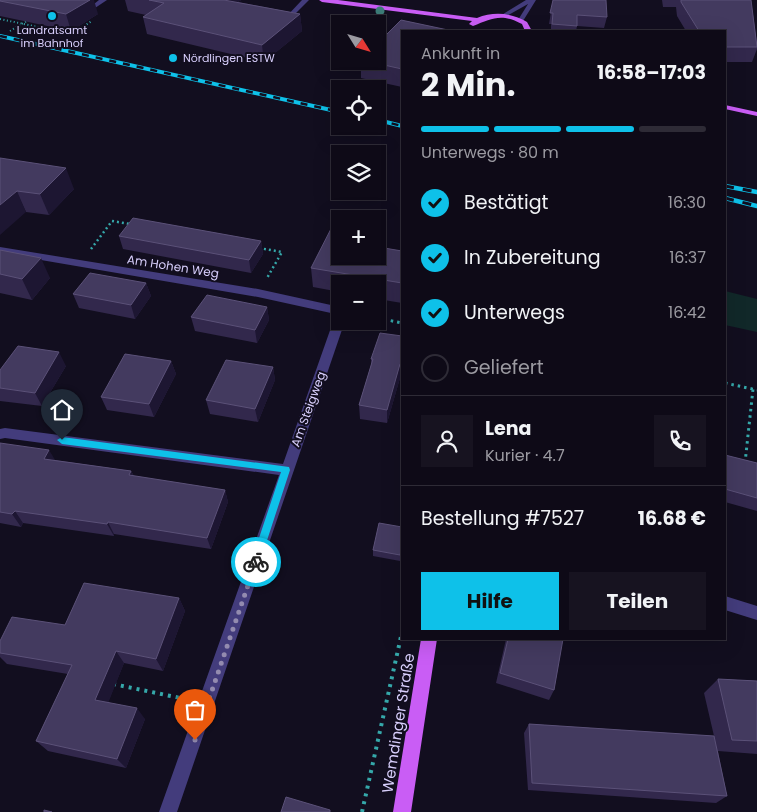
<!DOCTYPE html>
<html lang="de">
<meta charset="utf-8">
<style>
body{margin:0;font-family:Poppins,sans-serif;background:#171320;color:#f1f3f6;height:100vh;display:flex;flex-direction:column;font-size:19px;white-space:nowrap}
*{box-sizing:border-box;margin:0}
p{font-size:16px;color:#9b9aa1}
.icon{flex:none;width:28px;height:28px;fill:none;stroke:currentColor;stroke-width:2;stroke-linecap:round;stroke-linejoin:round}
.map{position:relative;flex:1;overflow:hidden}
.drawer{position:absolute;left:401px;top:30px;width:325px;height:610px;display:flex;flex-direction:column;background:#0e0a17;border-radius:0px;box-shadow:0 5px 20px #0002,0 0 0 1px #2e2b36}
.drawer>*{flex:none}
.needle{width:32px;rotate:127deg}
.buttons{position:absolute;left:331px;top:15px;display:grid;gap:10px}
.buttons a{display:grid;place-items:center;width:55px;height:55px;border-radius:0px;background:#0e0a17;box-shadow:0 5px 20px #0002,0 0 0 1px #2e2b36;font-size:25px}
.pin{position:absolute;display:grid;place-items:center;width:42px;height:42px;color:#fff;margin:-51px -21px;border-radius:50% 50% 50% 0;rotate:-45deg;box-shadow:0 0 5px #0007}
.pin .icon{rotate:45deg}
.courier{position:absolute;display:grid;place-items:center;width:50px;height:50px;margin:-25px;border:4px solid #0ec1e9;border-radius:50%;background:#fff;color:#222;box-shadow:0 1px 6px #0007}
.headline em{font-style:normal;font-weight:700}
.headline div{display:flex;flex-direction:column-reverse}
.headline{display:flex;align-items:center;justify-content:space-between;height:85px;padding:0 20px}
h1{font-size:32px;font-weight:700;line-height:38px}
.bar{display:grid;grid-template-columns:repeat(4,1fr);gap:8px 5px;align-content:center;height:60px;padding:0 20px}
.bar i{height:6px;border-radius:4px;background:#2e2b36}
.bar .on{background:#0ec1e9}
.bar p{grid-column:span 4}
.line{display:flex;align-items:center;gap:12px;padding:0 20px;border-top:1px solid #2e2b36}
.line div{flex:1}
.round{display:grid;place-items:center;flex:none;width:52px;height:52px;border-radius:0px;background:#171320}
ol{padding:0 20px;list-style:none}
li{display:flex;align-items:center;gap:15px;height:55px}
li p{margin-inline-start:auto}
li .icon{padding:5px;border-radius:50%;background:#0ec1e9;color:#111;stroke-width:4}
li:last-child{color:#9b9aa1}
li i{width:28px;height:28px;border:2px solid #2e2b36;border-radius:50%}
.button{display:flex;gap:10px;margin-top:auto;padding:10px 20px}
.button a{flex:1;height:58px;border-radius:0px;background:#0ec1e9;color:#111;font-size:20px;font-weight:700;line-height:58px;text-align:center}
.button a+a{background:#171320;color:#f1f3f6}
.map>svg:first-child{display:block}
.green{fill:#112829}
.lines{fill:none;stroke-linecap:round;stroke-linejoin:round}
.path-far3{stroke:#35a8aa;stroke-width:2;stroke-dasharray:1 2.5;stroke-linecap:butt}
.path-far2{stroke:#35a8aa;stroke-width:2.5;stroke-dasharray:2 3;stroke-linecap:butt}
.path-far1{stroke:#35a8aa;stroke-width:3;stroke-dasharray:2.5 4;stroke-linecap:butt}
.path{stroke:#35a8aa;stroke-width:4;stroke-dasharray:3 5;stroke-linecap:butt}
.minor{fill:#433c7c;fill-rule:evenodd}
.major{fill:#c95df5;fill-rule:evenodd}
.rail-far1-casing{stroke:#0ec1e9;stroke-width:4}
.rail-casing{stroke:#0ec1e9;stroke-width:4.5}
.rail-far1{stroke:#120e1f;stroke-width:2.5;stroke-dasharray:7;stroke-linecap:butt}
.rail{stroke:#120e1f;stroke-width:3;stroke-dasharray:9;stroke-linecap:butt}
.tree{fill:#3d7d79}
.wall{fill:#32284c}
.shaded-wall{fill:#1d1632}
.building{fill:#433a5f;stroke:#5b5178}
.route{fill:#0ec1e9}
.done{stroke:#938baf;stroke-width:5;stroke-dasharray:0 9}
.poi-dot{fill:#0ec1e9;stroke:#120e1f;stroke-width:2}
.labels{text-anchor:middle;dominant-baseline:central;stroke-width:4;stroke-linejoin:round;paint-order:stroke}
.far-poi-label{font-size:11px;fill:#d8cffc;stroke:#120e1f}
.street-label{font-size:12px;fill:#d8cffc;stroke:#120e1f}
.near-street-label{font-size:15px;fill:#d8cffc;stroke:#120e1f}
</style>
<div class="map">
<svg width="757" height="812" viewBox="0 0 757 812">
<rect width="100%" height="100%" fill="#120e1f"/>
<path class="green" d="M725,291L757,299V332L725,325Z"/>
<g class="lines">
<path class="path-far3" d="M0,19L71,34L92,21
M10,31L27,21"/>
<path class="path-far2" d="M259,248L282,252L267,278
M91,249L112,221L130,224"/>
<path class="path-far1" d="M378,318L402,323
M725,383L757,390
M745,463L753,389"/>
<path class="path" d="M113,684L185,699
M362,812L402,632"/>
<path class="minor" d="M64,0H76L94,4L99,0H107L95,8Z
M302,0H309L290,19H286V17Z
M526,0H536L523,21L518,20L528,4L505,17L500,16Z
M0,247L258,289L340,307V315L258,297L0,253Z
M340,315V321H345L177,812H159L279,475L5,438L0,439V429L5,428L283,464L334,319Z
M725,596L757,606V620L725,610Z"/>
<path class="major" d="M319,0H338L477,18C494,11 512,13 527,22L532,31H525L522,24C502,13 492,18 473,26L469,24L472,21L322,2Z
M725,105L757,112V116L725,109Z
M421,639H437L411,812H393Z"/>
<g class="rail-far1-casing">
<path id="rail-far1" d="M0,36L340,112
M378,120L402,126"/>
</g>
<g class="rail-casing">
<path id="rail" d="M725,186L757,192
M725,198L757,206"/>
</g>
<use href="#rail-far1" class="rail-far1"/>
<use href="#rail" class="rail"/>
</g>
<circle class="tree" cx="380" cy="11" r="4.5"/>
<path class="wall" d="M0,0L98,14L71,31L0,16Z
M125,0H241L238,2L300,14L302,31L264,62L147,34L143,17L146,15L128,11Z
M553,0L607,17L604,28L577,26L576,31H551V24H549Z
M662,0H751L757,43V49L752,62H725V31H686L677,16L676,7H663Z
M401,20L448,30V31H402V87L361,78V61H378V43Z
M0,158L74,189L49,215L26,212Z
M380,226V247L402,251V303L378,299V284H340V292L313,287L311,268Z
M119,236L261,241L263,254L251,273L123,249Z
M0,250L50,278L32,300L0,293Z
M146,283L151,296L135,319L79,308L73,294Z
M267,307L269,320L257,343L195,331L191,317Z
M402,336V378H400L387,423L360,419L359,405L371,365V359Z
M171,361L176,374L154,417L107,410L101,397Z
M66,366L42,406L0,401V370Z
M273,367L275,380L258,422L210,414L206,400Z
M0,443L55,460L131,471L134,476L225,490L228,502L211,549L114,534V536L23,523L21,527L0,523Z
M725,455L757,463V511L725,502Z
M402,527V549L400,561L373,556V550Z
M179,598L185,611L163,671L124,663L108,702L145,719L126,768L48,751L36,741L68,674L7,664L0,657V641Z
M506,639H563L554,690L549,700L496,683Z
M718,679L757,681V754L718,751L727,796L716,803L528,790L524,733L529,724L714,736L704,693Z"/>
<path class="shaded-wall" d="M90,0H94L98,14L71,31L66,14Z
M218,0H241L220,15Z
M300,14L302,31L264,62L262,45Z
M66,168L74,189L49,215L40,194Z
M17,191L26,212L0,235V205Z
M380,226V246L378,252V232Z
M261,241L263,254L251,273L249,260Z
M41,258L50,278L32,300L22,279Z
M146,283L151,296L135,319L131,305Z
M267,307L269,320L257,343L255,330Z
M59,352L66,366L42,406L35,393Z
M171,361L176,374L154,417L149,404Z
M400,364V378L387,423V410Z
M273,367L275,380L258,422L255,409Z
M49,450L57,463L44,459Z
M131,471L137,483L129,475Z
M225,490L228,502L211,549L207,538Z
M15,511L23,523L21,527L12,514Z
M108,522L114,534V536L107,524Z
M179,598L185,611L163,671L156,659Z
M116,651L124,663L105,711L95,700Z
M137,708L145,719L126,768L117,759Z"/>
<path class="building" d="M0,0H90L66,14L0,1Z
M149,0H224L300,14L262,45L143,17L164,3Z
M553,0H606L607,17L577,15V26L552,24L553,13H550Z
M681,0H751L757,47H725V31H699L681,2Z
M401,20L448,30L447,31H402V69L366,61H378V43Z
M0,158L66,168L40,194L17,191L0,205Z
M133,218L261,241L249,260L119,236Z
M336,219H340V256H378V247L402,251V283L311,268Z
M378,226H380L378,232Z
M0,250L41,258L22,279L0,274Z
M90,273L146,283L131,305L73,294Z
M207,295L267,307L255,330L191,317Z
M380,333L402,336V365L400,364L387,410L359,405L373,359H371Z
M18,346L59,352L35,393L0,388V370Z
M125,354L171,361L149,404L101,397Z
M226,360L273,367L255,409L206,400Z
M0,443L49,450L44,459L131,471L129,475L225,490L207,538L108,522L107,524L15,511L12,514L0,512Z
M725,455L757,463V498L725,489Z
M379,523L402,527V545L400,555L373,550Z
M84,583L179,598L156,659L116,651L95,700L137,708L117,759L36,741L72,665L0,653V641L12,617L65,625Z
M508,639H563L554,690L500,673Z
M718,679L757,681V741L732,740Z
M529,724L714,736L727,796L532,783Z
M286,797L330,810V812H281Z
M44,810L52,812H44Z"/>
<path class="route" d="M62,437L289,467L290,470L259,565H252L251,562L281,472L62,444L57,440Z"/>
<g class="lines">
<path class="done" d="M195,740L256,562"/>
</g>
<g class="poi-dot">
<circle cx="52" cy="16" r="5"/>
<circle cx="173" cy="58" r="5"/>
</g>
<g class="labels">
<g class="far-poi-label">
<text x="52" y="30">Landratsamt<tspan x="52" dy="13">im Bahnhof</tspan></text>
<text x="183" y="58" text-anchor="start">Nördlingen ESTW</text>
</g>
<g class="street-label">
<text transform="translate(173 266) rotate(9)">Am Hohen Weg</text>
<text transform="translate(308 409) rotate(-70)">Am Steigweg</text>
</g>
<g class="near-street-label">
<text transform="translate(398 723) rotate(-81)">Wemdinger Straße</text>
</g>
</g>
</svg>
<div class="buttons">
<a><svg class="needle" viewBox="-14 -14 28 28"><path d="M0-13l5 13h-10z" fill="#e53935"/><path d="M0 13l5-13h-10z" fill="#9b9aa1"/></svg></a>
<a><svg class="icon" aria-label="locate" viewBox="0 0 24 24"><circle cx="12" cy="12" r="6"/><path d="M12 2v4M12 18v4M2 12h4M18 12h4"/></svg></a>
<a><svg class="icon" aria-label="layers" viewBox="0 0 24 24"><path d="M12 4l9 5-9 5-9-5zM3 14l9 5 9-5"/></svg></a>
<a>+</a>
<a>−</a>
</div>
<div class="pin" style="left:195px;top:740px;background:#ea580c"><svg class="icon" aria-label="bag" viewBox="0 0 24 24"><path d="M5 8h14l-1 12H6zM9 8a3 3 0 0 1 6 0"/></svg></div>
<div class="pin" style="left:62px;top:440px;background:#1f2937"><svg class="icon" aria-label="home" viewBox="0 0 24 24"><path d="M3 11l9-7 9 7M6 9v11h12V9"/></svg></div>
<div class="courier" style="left:256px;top:562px"><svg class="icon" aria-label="bike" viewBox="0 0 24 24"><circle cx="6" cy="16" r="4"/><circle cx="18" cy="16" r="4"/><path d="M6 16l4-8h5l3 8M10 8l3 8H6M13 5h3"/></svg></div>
<section class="drawer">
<div class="headline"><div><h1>2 Min.</h1><p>Ankunft in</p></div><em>16:58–17:03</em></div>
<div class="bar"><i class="on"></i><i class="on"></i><i class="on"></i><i></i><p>Unterwegs · 80 m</p></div>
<ol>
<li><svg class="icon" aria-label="check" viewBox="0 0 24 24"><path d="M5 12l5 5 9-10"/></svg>Bestätigt<p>16:30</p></li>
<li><svg class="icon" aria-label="check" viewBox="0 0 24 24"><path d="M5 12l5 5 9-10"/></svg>In Zubereitung<p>16:37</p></li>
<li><svg class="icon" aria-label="check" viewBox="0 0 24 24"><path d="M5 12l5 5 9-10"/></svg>Unterwegs<p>16:42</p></li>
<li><i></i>Geliefert</li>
</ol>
<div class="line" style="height:90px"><a class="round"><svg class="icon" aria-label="person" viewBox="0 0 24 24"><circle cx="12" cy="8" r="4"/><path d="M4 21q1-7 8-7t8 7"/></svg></a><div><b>Lena</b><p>Kurier · 4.7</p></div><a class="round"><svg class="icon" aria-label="phone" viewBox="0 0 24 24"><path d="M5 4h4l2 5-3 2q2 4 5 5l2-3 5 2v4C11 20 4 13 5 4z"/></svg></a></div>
<div class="line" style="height:65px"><div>Bestellung #7527</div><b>16.68 €</b></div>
<div class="button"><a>Hilfe</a><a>Teilen</a></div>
</section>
</div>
